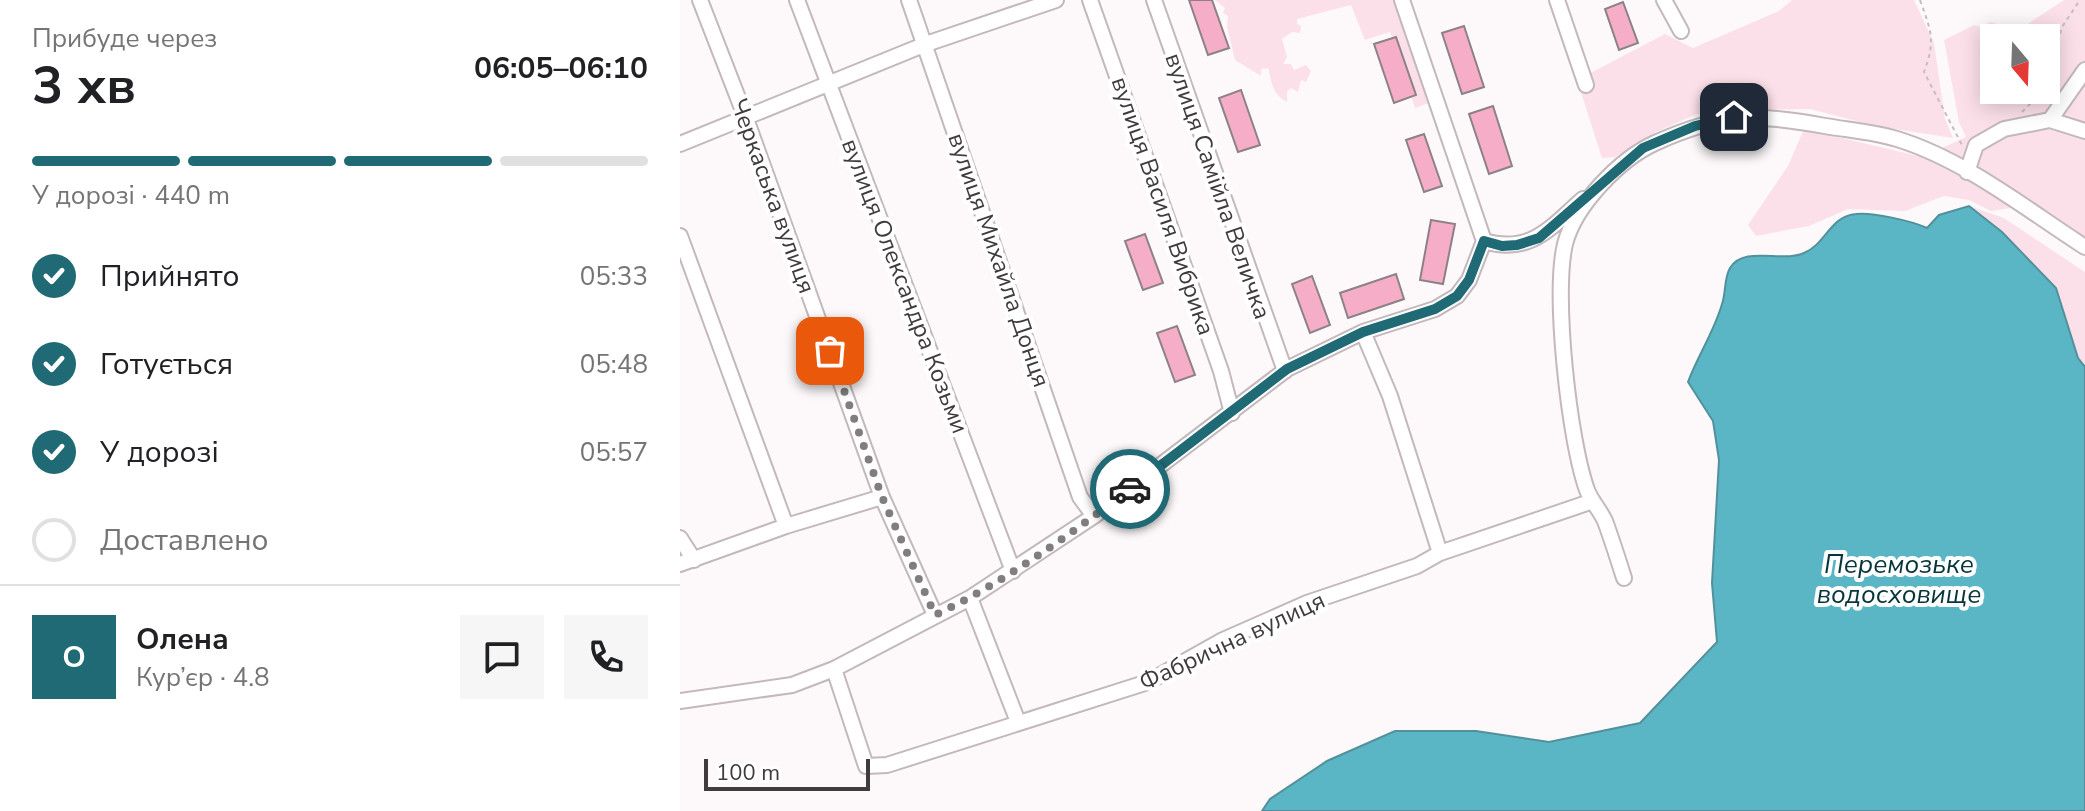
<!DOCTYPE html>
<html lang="uk">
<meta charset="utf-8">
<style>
body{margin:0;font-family:"Nunito Sans",sans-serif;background:#f6f6f6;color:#202124;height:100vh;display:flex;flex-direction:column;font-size:30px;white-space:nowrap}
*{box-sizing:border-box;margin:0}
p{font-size:26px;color:#757577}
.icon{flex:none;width:44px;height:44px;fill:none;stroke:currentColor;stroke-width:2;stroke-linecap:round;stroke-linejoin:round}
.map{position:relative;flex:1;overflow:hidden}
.drawer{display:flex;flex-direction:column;background:#fff;width:680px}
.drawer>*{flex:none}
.needle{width:52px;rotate:161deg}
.controls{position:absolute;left:1300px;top:24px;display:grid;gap:16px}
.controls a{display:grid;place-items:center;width:80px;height:80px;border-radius:0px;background:#fff;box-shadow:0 4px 20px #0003;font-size:40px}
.scale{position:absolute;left:24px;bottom:20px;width:166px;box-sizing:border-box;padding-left:8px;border:4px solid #403b3d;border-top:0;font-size:22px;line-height:28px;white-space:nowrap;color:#403b3d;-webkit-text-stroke:6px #fff;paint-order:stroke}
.pin{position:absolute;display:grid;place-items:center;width:68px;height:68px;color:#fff;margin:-34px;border-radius:16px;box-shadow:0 4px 12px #0006}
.courier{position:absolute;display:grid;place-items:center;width:80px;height:80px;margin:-40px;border:6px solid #206a75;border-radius:50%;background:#fff;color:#222;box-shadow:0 2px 10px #0007}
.overview em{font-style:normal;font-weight:700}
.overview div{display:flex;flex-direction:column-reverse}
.overview{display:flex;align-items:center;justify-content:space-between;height:136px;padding:0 32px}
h1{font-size:52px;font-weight:700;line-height:60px}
.bar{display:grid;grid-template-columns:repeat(4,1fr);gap:12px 8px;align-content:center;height:96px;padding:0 32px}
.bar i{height:10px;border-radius:6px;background:#e0e0e0}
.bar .on{background:#206a75}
.bar p{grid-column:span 4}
.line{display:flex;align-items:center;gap:20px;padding:0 32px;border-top:2px solid #e0e0e0}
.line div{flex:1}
.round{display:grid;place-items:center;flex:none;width:84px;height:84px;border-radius:0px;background:#f6f6f6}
ol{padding:0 32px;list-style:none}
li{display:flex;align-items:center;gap:24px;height:88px}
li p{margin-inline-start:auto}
li .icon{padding:8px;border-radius:50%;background:#206a75;color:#fff;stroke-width:4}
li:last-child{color:#757577}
li i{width:44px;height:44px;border:4px solid #e0e0e0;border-radius:50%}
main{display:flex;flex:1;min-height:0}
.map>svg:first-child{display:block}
.green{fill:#fce0e9;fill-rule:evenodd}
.water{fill:#5ab6c5;stroke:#52919c;stroke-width:2}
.building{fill:#f5adc8;stroke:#8c8286;stroke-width:2}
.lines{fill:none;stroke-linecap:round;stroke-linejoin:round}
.minor-casing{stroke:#c3b8bc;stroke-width:18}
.path{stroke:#c3bfc0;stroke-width:2;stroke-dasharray:4 4;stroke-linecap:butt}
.minor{stroke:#fff;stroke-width:14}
.done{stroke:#827e7f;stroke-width:8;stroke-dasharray:0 14.4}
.route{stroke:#206a75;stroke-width:10}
.labels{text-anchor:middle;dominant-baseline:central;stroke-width:8;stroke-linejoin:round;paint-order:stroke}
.street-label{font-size:24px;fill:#403b3d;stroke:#fff}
.water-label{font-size:26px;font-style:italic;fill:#07353c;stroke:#fff}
</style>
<main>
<section class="drawer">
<div class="overview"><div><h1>3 хв</h1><p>Прибуде через</p></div><em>06:05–06:10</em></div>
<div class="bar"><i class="on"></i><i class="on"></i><i class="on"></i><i></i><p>У дорозі · 440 m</p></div>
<ol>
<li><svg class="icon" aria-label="check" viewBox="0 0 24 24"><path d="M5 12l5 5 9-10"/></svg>Прийнято<p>05:33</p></li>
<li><svg class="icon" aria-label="check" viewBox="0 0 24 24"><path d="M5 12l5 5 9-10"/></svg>Готується<p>05:48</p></li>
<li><svg class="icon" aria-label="check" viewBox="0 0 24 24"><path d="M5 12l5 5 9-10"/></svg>У дорозі<p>05:57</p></li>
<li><i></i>Доставлено</li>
</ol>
<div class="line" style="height:144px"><b class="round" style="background:#206a75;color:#fff">О</b><div><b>Олена</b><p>Кур’єр · 4.8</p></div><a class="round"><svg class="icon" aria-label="chat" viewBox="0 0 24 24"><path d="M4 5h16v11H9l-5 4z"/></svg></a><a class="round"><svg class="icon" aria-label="phone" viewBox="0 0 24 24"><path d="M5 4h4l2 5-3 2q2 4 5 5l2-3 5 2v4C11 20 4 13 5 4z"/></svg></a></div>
</section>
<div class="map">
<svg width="1405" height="811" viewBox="0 0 1405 811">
<rect width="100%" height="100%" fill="#fdf9fa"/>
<path class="green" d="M535,0H718L751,102L735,108L710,32L685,40L671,5L617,19V24L621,26L620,33L612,32L602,39L607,57L603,64H611L614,70L626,65L631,71L626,82L621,80L618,92L611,88L607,92V102C591,94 592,81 588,68L581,69V76L555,60L547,27L548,16L543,13L545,8Z
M1112,0H1234L1254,43L1265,119L1273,138L1195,126L1130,109L1060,110L1017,114L976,132L935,157L922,158L897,80L985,34L1013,48L1099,11Z
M1384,0H1405V241L1304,171L1258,150L1286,137L1279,122L1264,40L1294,25L1301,27L1311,22L1337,31ZM1314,38H1366V90H1314Z
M1124,129L1255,160L1293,181L1331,208L1311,211L1289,200L1264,196L1225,211L1168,209L1129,226L1076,236L1068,225L1108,166Z
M1289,206L1324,218L1405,272V367Z"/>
<path class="water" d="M1289,206L1322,232L1376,288L1398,358L1405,367V811H582L590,799L647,761L715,731H796L869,742L960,723L1037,642L1032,583L1039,460L1033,421L1008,382C1018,355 1034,332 1042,304C1046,293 1044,278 1050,268C1064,245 1103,263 1124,253C1146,244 1150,216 1176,214C1192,212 1232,221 1247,228L1259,215Z"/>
<path class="building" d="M509,0H532L549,48L528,55Z
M943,2L958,43L939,50L925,9Z
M784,26L804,87L782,94L762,33Z
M716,37L736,95L714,103L694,44Z
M561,90L580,145L558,152L539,98Z
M813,106L832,166L809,174L789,114Z
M744,134L762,186L744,192L726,140Z
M751,220L775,224L763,284L740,280Z
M465,234L483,283L463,290L445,241Z
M716,274L724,299L668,318L660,293Z
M632,276L650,325L630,333L612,284Z
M497,326L515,375L495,382L477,333Z"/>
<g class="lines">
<g class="minor-casing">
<path id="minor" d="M20,0L65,116L202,497L255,615
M117,0L333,571
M229,0L400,497L414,516
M410,0L541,371L552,413
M474,0L605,371
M877,0L906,85
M984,0L1001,31
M1370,120L1405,131
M0,144L246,44L376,0
M1287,172L1296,145L1324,129L1370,120L1405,70
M0,236L106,526
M804,241C851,255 871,227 903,199
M683,332L710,396L760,553
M0,538L14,560
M0,564L106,526L202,497
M944,578C938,559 932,540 925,521C920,510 911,501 907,490C889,440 873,295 885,244C895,205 940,159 975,143C1041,113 1076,113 1145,126C1169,130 1194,132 1217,139C1285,160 1346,209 1405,247
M290,598L338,722
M154,669L186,766L207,765L468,682L541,641L627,603L737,566L760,553L913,501
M0,701L112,685L154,669L290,598L414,516L607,369L683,332L755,309L777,296L789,280L804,241L722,0"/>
</g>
<path class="path" d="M1240,0C1251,31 1256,40 1244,72L1282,145
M1366,88L1382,27L1400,0
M1342,112L1364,90"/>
<use href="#minor" class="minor"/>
</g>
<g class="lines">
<path class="done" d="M150,351L202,497L255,615C325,582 389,535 450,489"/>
<path class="route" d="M450,489L607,369L683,332L755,309L777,296L789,280L804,241L822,246L837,245L859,238L963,148L1015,126L1054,117"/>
</g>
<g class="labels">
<g class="street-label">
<text transform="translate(538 186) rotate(71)">вулиця Самійла Величка</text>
<text transform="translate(93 196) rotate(70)">Черкаська вулиця</text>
<text transform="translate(483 206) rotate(71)">вулиця Василя Вибрика</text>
<text transform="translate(319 260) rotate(71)">вулиця Михайла Донця</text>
<text transform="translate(225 286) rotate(69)">вулиця Олександра Козьми</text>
<text transform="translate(552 641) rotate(-25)">Фабрична вулиця</text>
</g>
<g class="water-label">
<text x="1219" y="564">Перемозьке<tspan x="1219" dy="30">водосховище</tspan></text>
</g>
</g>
</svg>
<div class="controls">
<a><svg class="needle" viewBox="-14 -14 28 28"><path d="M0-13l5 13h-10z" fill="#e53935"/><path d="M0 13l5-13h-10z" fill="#757577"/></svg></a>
</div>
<div class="scale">100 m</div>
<div class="pin" style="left:150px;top:351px;background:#ea580c"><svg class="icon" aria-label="bag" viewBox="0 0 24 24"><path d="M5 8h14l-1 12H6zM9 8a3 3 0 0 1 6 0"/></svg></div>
<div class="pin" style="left:1054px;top:117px;background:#1f2937"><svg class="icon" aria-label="home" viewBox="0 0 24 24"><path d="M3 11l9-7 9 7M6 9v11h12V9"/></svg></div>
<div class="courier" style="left:450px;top:489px"><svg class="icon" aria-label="car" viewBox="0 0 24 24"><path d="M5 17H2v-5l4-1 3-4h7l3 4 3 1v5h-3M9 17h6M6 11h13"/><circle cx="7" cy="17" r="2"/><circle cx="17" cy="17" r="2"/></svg></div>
</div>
</main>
